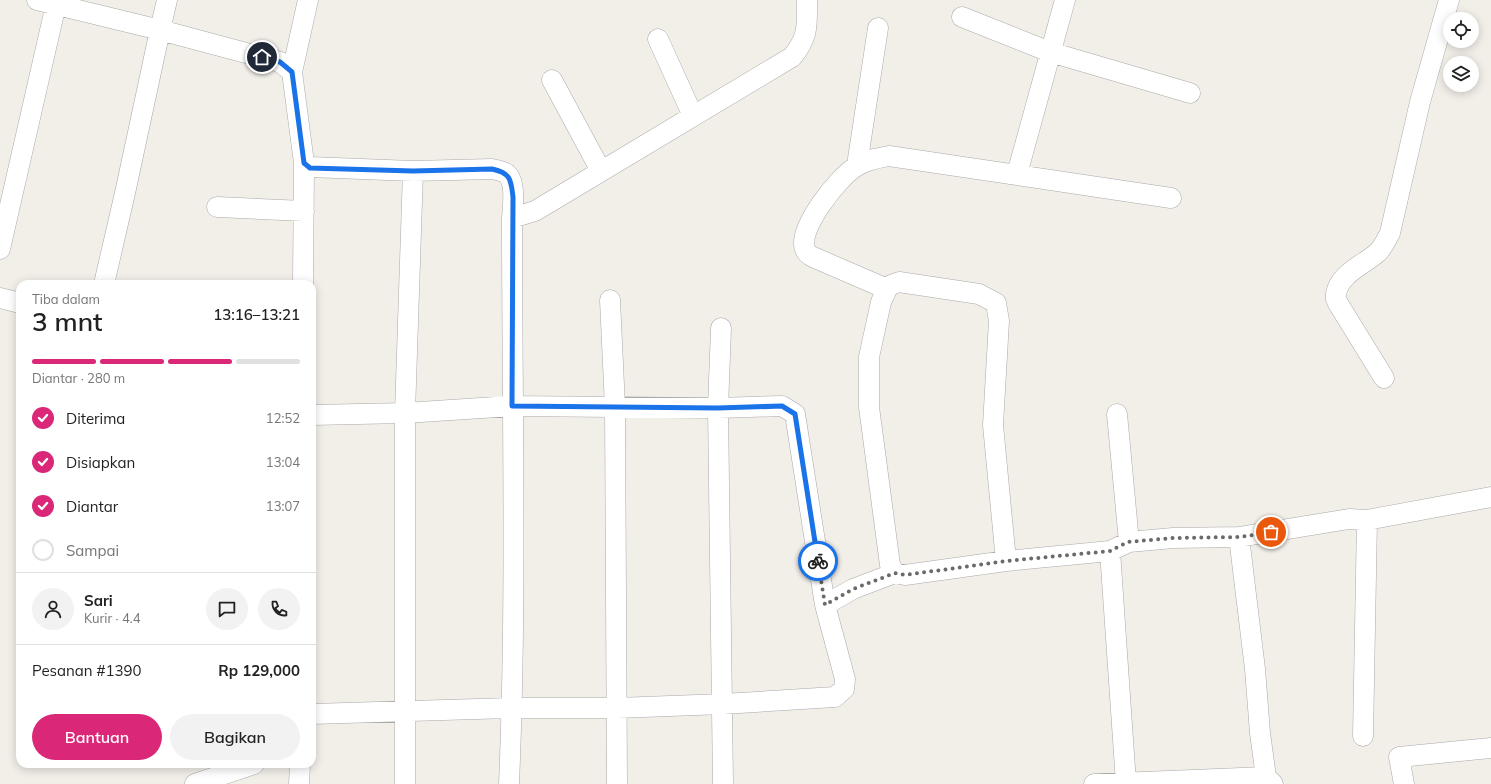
<!DOCTYPE html>
<html lang="id">
<meta charset="utf-8">
<style>
body{margin:0;font-family:Mulish,sans-serif;background:#f2f2f2;color:#222;height:100vh;display:flex;flex-direction:column;font-size:15px;white-space:nowrap}
*{box-sizing:border-box;margin:0}
p{font-size:13px;color:#767676}
.icon{flex:none;width:22px;height:22px;fill:none;stroke:currentColor;stroke-width:2;stroke-linecap:round;stroke-linejoin:round}
.map{position:relative;flex:1;overflow:hidden}
.details{position:absolute;left:16px;top:280px;width:300px;height:488px;display:flex;flex-direction:column;background:#fff;border-radius:12px;box-shadow:0 2px 10px #0003}
.details>*{flex:none}
.fabs{position:absolute;left:1443px;top:12px;display:grid;gap:8px}
.fabs a{display:grid;place-items:center;width:36px;height:36px;border-radius:50%;background:#fff;box-shadow:0 2px 10px #0003;font-size:20px}
.pin{position:absolute;display:grid;place-items:center;width:34px;height:34px;color:#fff;margin:-17px;border:2px solid #fff;border-radius:50%;box-shadow:0 1px 4px #0007}
.courier{position:absolute;display:grid;place-items:center;width:40px;height:40px;margin:-20px;border:3px solid #1a73e8;border-radius:50%;background:#fff;color:#222;box-shadow:0 1px 5px #0007}
.overview em{font-style:normal;font-weight:600}
.overview div{display:flex;flex-direction:column-reverse}
.overview{display:flex;align-items:center;justify-content:space-between;height:68px;padding:0 16px}
h1{font-size:26px;font-weight:600;line-height:30px}
.bar{display:grid;grid-template-columns:repeat(4,1fr);gap:6px 4px;align-content:center;height:48px;padding:0 16px}
.bar i{height:5px;border-radius:3px;background:#e0e0e0}
.bar .selected{background:#db2777}
.bar p{grid-column:span 4}
.line{display:flex;align-items:center;gap:10px;padding:0 16px;border-top:1px solid #e0e0e0}
.line div{flex:1}
.round{display:grid;place-items:center;flex:none;width:42px;height:42px;border-radius:21px;background:#f2f2f2}
ol{padding:0 16px;list-style:none}
li{display:flex;align-items:center;gap:12px;height:44px}
li p{margin-inline-start:auto}
li .icon{padding:4px;border-radius:50%;background:#db2777;color:#fff;stroke-width:4}
li:last-child{color:#767676}
li i{width:22px;height:22px;border:2px solid #e0e0e0;border-radius:50%}
.primary-button{display:flex;gap:8px;margin-top:auto;padding:8px 16px}
.primary-button a{flex:1;height:46px;border-radius:24px;background:#db2777;color:#fff;font-size:16px;font-weight:600;line-height:46px;text-align:center}
.primary-button a+a{background:#f2f2f2;color:#222}
.map>svg:first-child{display:block}
.lines{fill:none;stroke-linecap:round;stroke-linejoin:round}
.minor-casing{stroke:#a9a9a9;stroke-width:21}
.minor{stroke:#fff;stroke-width:20}
.done{stroke:#6b6a68;stroke-width:4;stroke-dasharray:0 7.2}
.route{stroke:#1a73e8;stroke-width:5}
</style>
<div class="map">
<svg width="1491" height="784" viewBox="0 0 1491 784">
<rect width="100%" height="100%" fill="#f2efe9"/>
<g class="lines">
<g class="minor-casing">
<path id="minor" d="M37,0L160,30L125,193L104,284
M167,0L160,30L280,62L292,72L304,163L310,167L413,171L492,169C497,170 503,171 507,174C516,182 513,207 512,218L535,211L792,57C809,37 807,24 807,0
M962,17L1050,52L1190,93
M658,39L693,116
M292,72L308,0
M552,80L601,171
M857,165L878,28
M1017,174L1065,0
M217,207L304,211
M0,249L57,0
M303,284L304,163
M887,289L813,257C811,256 807,254 806,251C794,232 840,175 857,166C866,160 878,158 889,156L1171,198
M0,298L20,303
M610,300L615,407L617,784
M721,328L718,408L723,784
M1384,378L1339,305C1337,302 1335,297 1336,294C1339,274 1363,265 1377,253C1383,248 1386,240 1390,233L1420,102L1449,0
M1117,414L1129,542
M312,415L405,413L512,406L718,408L782,406L795,414L825,605
M1239,537L1255,669L1260,733L1266,777
M1110,551L1126,783
M895,573L890,565L869,407V357L881,302L887,289L891,285L899,282L979,294L996,303L999,321L993,425L1006,561
M312,714L512,708H617L723,704L835,697L844,689L845,679L825,605L853,589L895,573L905,575L1006,561L1110,551L1129,542L1173,538L1239,537L1349,519L1367,520L1491,497
M1363,736L1367,520
M195,784L254,764
M299,784L300,764
M405,784V413L413,171
M509,784C517,595 512,406 512,218
M1094,784L1266,777L1273,784
M1404,784L1399,757L1491,748"/>
</g>
<use href="#minor" class="minor"/>
</g>
<g class="lines">
<path class="done" d="M818,561L825,605L853,589L895,573L905,575L1006,561L1110,551L1128,542L1173,538L1240,537L1271,532"/>
<path class="route" d="M262,57L280,62L292,72L304,163L310,168L413,171L492,169C511,173 511,180 513,197L512,406L718,408L782,406L795,414L818,561"/>
</g>
</svg>
<div class="fabs">
<a><svg class="icon" aria-label="locate" viewBox="0 0 24 24"><circle cx="12" cy="12" r="6"/><path d="M12 2v4M12 18v4M2 12h4M18 12h4"/></svg></a>
<a><svg class="icon" aria-label="layers" viewBox="0 0 24 24"><path d="M12 4l9 5-9 5-9-5zM3 14l9 5 9-5"/></svg></a>
</div>
<div class="pin" style="left:1271px;top:532px;background:#ea580c"><svg class="icon" aria-label="bag" viewBox="0 0 24 24"><path d="M5 8h14l-1 12H6zM9 8a3 3 0 0 1 6 0"/></svg></div>
<div class="pin" style="left:262px;top:57px;background:#1f2937"><svg class="icon" aria-label="home" viewBox="0 0 24 24"><path d="M3 11l9-7 9 7M6 9v11h12V9"/></svg></div>
<div class="courier" style="left:818px;top:561px"><svg class="icon" aria-label="bike" viewBox="0 0 24 24"><circle cx="6" cy="16" r="4"/><circle cx="18" cy="16" r="4"/><path d="M6 16l4-8h5l3 8M10 8l3 8H6M13 5h3"/></svg></div>
<section class="details">
<div class="overview"><div><h1>3 mnt</h1><p>Tiba dalam</p></div><em>13:16–13:21</em></div>
<div class="bar"><i class="selected"></i><i class="selected"></i><i class="selected"></i><i></i><p>Diantar · 280 m</p></div>
<ol>
<li><svg class="icon" aria-label="check" viewBox="0 0 24 24"><path d="M5 12l5 5 9-10"/></svg>Diterima<p>12:52</p></li>
<li><svg class="icon" aria-label="check" viewBox="0 0 24 24"><path d="M5 12l5 5 9-10"/></svg>Disiapkan<p>13:04</p></li>
<li><svg class="icon" aria-label="check" viewBox="0 0 24 24"><path d="M5 12l5 5 9-10"/></svg>Diantar<p>13:07</p></li>
<li><i></i>Sampai</li>
</ol>
<div class="line" style="height:72px"><a class="round"><svg class="icon" aria-label="person" viewBox="0 0 24 24"><circle cx="12" cy="8" r="4"/><path d="M4 21q1-7 8-7t8 7"/></svg></a><div><b>Sari</b><p>Kurir · 4.4</p></div><a class="round"><svg class="icon" aria-label="chat" viewBox="0 0 24 24"><path d="M4 5h16v11H9l-5 4z"/></svg></a><a class="round"><svg class="icon" aria-label="phone" viewBox="0 0 24 24"><path d="M5 4h4l2 5-3 2q2 4 5 5l2-3 5 2v4C11 20 4 13 5 4z"/></svg></a></div>
<div class="line" style="height:52px"><div>Pesanan #1390</div><b>Rp 129,000</b></div>
<div class="primary-button"><a>Bantuan</a><a>Bagikan</a></div>
</section>
</div>
